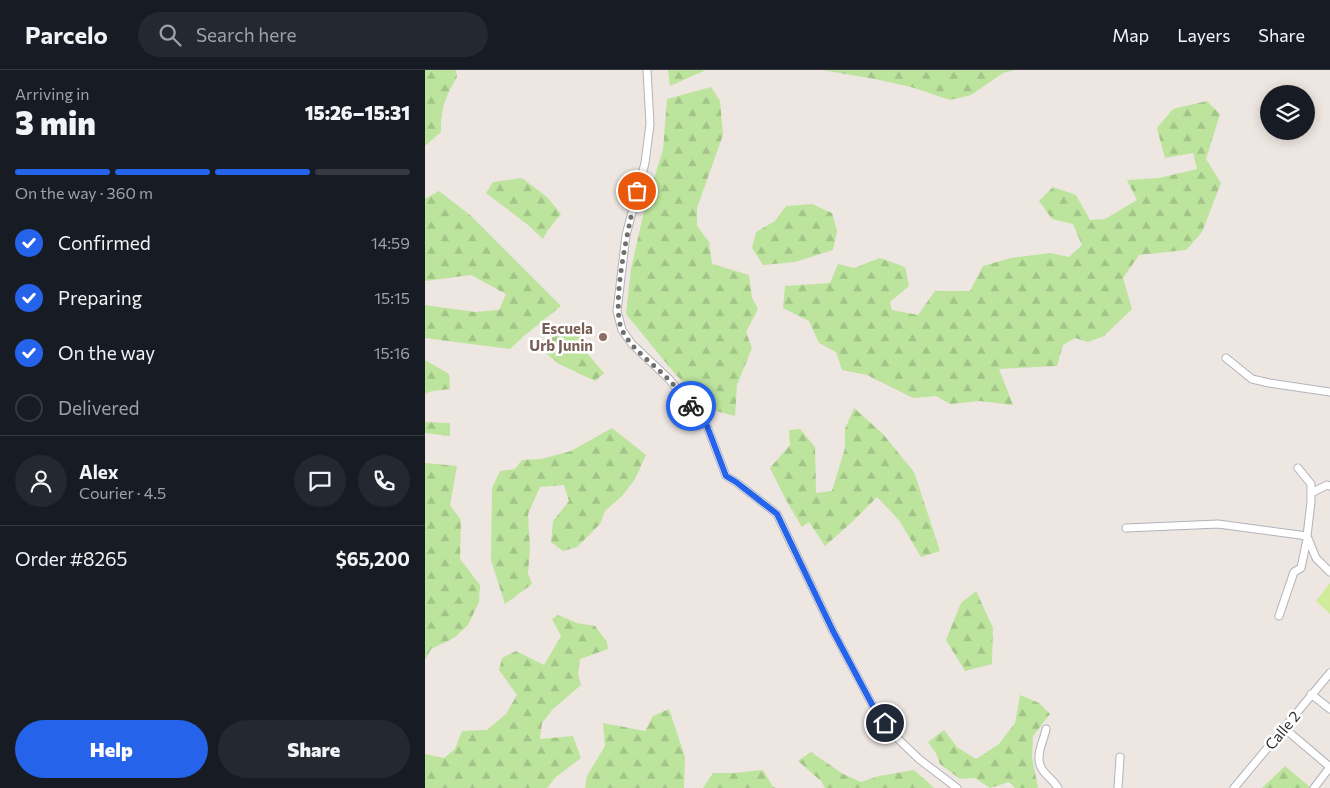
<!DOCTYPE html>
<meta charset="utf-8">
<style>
body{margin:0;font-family:Commissioner,sans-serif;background:#242831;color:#f1f3f6;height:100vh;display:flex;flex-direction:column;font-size:19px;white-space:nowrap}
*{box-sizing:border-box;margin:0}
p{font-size:16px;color:#9ea1a6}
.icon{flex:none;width:28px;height:28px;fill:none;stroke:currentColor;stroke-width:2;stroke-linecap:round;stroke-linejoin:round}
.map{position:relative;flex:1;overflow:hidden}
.sheet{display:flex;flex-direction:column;background:#171b24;width:425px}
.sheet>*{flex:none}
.fabs{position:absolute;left:835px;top:15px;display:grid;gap:10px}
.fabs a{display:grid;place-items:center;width:55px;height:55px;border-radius:50%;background:#171b24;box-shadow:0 2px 12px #0003;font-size:25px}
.pin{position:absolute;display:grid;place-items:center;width:42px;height:42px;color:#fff;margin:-21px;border:2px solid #fff;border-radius:50%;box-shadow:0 1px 5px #0007}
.courier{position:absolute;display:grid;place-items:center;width:50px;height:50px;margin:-25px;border:4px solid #2563eb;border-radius:50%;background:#fff;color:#222;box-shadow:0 1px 6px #0007}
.overview em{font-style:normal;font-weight:800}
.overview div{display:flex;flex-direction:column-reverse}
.overview{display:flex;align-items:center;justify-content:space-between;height:85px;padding:0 15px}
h1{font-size:32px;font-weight:800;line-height:38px}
.bar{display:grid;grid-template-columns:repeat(4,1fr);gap:8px 5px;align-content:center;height:60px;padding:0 15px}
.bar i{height:6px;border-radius:4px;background:#363941}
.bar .current{background:#2563eb}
.bar p{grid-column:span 4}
.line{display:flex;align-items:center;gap:12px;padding:0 15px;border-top:1px solid #363941}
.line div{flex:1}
.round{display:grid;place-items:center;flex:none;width:52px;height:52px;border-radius:26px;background:#242831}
ol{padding:0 15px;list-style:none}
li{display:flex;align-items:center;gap:15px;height:55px}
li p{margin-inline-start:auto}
li .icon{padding:5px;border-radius:50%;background:#2563eb;color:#fff;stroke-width:4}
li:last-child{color:#9ea1a6}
li i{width:28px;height:28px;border:2px solid #363941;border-radius:50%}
.button{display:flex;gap:10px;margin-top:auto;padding:10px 15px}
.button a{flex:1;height:58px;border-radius:30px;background:#2563eb;color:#fff;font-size:20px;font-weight:800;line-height:58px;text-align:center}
.button a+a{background:#242831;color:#f1f3f6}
header{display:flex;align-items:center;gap:30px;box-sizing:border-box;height:70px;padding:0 25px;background:#171b24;border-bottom:1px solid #363941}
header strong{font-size:24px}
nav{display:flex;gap:28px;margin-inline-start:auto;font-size:18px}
.search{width:350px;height:45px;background:#242831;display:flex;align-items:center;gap:12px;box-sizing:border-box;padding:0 18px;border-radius:28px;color:#9ea1a6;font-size:19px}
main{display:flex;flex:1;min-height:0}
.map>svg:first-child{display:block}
.forest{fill:url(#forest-firs)}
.pitch{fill:#d0eb99}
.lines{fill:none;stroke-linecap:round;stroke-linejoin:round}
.minor-casing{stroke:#b0b3bd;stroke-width:9}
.minor{stroke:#fff;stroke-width:7}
.done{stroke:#716e6c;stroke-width:5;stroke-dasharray:0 9}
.route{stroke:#2563eb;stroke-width:6}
.education-dot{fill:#8d6e63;stroke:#fff;stroke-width:2}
.labels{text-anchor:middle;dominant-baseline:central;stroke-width:5;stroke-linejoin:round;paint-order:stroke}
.education-label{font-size:15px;font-weight:bold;fill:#785e54;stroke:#fff;text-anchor:end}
.street-label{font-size:15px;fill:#2d2d2d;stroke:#fff}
</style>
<header>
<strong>Parcelo</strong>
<div class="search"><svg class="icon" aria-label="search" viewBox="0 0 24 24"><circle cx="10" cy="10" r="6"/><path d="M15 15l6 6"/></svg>Search here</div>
<nav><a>Map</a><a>Layers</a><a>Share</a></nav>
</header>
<main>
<section class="sheet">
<div class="overview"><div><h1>3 min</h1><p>Arriving in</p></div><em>15:26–15:31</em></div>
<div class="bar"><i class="current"></i><i class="current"></i><i class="current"></i><i></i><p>On the way · 360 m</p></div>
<ol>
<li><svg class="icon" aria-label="check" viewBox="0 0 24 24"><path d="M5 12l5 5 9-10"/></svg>Confirmed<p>14:59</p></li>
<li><svg class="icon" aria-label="check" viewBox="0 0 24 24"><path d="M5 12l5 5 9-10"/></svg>Preparing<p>15:15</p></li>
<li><svg class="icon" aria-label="check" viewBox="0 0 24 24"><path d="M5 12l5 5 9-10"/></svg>On the way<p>15:16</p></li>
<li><i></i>Delivered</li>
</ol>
<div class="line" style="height:90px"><a class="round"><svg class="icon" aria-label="person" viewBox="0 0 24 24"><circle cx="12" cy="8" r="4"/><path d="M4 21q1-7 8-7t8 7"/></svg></a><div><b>Alex</b><p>Courier · 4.5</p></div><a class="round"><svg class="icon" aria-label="chat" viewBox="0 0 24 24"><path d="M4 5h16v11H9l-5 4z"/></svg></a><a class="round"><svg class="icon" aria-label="phone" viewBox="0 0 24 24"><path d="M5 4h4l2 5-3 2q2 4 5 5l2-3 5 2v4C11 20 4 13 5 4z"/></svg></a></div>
<div class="line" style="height:65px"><div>Order #8265</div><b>$65,200</b></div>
<div class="button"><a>Help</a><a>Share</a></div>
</section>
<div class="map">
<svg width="905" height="718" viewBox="0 0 905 718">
<defs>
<pattern id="forest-firs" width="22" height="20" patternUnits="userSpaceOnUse" patternTransform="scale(1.25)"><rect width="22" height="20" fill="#bce49d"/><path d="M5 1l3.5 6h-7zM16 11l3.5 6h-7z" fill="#a2c488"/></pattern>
</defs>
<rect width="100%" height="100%" fill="#eee6e0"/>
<path class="forest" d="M0,0H31L32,7C21,25 15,40 16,62L0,76Z
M243,0H281L245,16Z
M397,0H590L578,3L546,25L525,30L486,17L450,9Z
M286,17L295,31L298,65L272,138V156L284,172L287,194L324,205L327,228L333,239L321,262L327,278L312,315L310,346L287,340L251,305L201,244L206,199L220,137L238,80L242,29Z
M782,31L795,44L781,89L796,113L777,162L761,180L714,185L698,208L707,239L679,266L663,272L650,268L638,275L632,296L574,299L588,335L555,331L525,334L511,326L488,328L442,305L417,300L411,282L394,273L384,251L358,238L360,216L405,213L413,194L429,198L455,188L480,197L484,216L465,232L467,240L493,245L510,221H545L558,196L586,188L625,183L644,187L657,175L648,154L627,149L614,131L628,117L651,125L665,150L680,149L712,130L702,110L734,108L772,99L768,83L740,88L732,58L748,39Z
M97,108L122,127L136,144L123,160L118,169L103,155L61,123L68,112Z
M14,121L45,145L136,236L99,266L85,279L0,268V235L50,242L74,240L81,224L46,205L0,211V129Z
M387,134L407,143L412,161L408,180L370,192L338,195L327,178L331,162L350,151L361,136Z
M141,263H154L161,282L179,303L170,311L134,294L117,280L125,268Z
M0,290L24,304L25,319L7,321L0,324Z
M429,338L458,364L489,402L515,481L496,487L474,450L452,427L427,452L400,476L384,452L377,457L361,430L345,398L365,375L364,360L375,359L390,377L391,423L407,421L420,378V359Z
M0,352L25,353V366L0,363Z
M187,358L221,385L210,409L197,426L180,441L175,454L152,477L138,481L126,472L128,451L144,431L139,415L115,417L103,444L105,478L103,503L107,514L80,534L66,490L67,418L75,401L90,399L97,390L116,389L146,381Z
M0,393L32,396L25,435L36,450L35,489L55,515L54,532L43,555L29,568L6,579L0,590Z
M551,521L568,558L567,594L540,601L521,570L536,533Z
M133,545L152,553L170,556L182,572L183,579L155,589L153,604L156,615L128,639L117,653L115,669L148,666L156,688L131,707L122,718H0V684L19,688L30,679L37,661L62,660L81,644L92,625L74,600L77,588L91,581L119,595L136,566L127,549Z
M595,625L614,633L625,644L608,666L607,687L613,718H590L584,712L565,718L550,708L535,709L515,694L511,683L503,672L519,660L532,677L551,689L574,674L590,653Z
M244,639L260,687L259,718H160L162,706L180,676L178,653L220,661L228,646Z
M386,682L418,704L436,712L454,706L489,700L509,718H400L396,711L373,691Z
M860,696L885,717V718H837Z
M338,700L348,717L351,718H278L288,703H309Z"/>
<path class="pitch" d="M905,513V544L891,531Z"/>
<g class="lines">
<g class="minor-casing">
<path id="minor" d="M222,0L225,54L220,93L201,165L192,241L197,260L207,274L244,309L282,356L301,406L311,412L352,444L408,561L450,640L469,665L494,689L532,718
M801,288L827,309L844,313L905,322
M873,398L886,414V432L882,466L891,488L905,502
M886,423L902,415L905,416
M701,458L793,454L882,466
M854,546L869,502L876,498L882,469
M886,624L905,639
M859,658L905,697
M621,659C619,671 609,686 617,699C621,706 628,709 633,718
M693,718L695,687
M809,718L905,603
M889,718L905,697"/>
</g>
<use href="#minor" class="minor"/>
</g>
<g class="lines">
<path class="done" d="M212,121C205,150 185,235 197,260C207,280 229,294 244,310C252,318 259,327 266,336"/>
<path class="route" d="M266,336L282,356L301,406L311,412L352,444L408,561L450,640L460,653"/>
</g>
<circle class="education-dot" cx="178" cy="267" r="5"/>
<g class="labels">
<g class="education-label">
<text x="168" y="258">Escuela<tspan x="168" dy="17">Urb Junin</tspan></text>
</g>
<g class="street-label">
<text transform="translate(857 660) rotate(-50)">Calle 2</text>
</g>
</g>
</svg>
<div class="fabs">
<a><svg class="icon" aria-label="layers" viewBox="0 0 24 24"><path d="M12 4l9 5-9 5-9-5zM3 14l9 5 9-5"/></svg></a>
</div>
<div class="pin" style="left:212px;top:121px;background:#ea580c"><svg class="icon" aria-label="bag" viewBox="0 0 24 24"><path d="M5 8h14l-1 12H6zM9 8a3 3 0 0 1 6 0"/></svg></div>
<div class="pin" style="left:460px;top:653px;background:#1f2937"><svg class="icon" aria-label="home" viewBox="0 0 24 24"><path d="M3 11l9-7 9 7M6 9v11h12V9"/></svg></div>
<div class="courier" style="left:266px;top:336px"><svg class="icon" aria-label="bike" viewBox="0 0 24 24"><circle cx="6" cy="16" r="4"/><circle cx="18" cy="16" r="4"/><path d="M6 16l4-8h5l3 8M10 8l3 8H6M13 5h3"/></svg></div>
</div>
</main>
